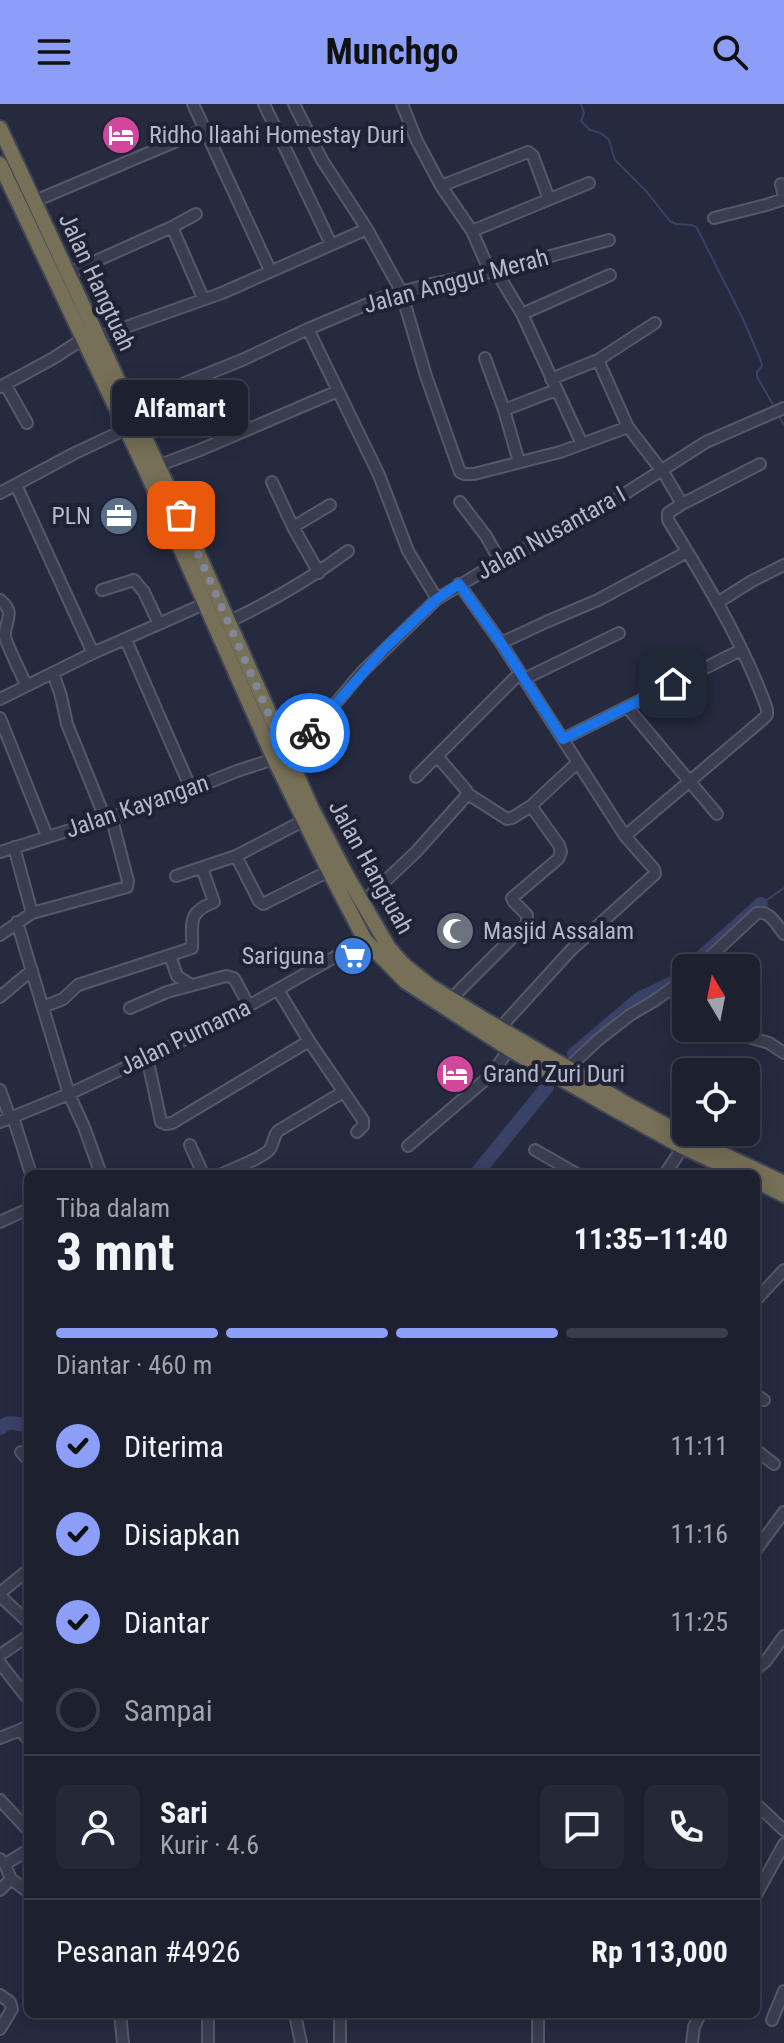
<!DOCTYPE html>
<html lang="id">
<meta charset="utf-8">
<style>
body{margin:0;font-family:"Roboto Condensed",sans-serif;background:#252837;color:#f1f3f6;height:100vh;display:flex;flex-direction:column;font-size:30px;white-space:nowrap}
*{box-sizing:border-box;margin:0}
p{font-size:26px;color:#a0a3aa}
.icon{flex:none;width:44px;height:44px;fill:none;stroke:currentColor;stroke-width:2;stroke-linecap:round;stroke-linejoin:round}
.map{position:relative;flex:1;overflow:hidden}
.side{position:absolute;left:24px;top:1066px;width:736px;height:848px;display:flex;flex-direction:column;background:#1c202f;border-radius:12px;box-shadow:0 4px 20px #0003,0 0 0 2px #3a3e4b}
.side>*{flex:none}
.needle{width:52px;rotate:350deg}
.buttons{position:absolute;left:672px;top:850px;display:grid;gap:16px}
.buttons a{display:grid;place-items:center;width:88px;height:88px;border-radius:12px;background:#1c202f;box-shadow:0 4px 20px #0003,0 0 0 2px #3a3e4b;font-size:40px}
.pin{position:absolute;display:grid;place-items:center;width:68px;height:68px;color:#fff;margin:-34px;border-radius:16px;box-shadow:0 4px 12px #0006}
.courier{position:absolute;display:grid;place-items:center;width:80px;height:80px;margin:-40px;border:6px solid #1a73e8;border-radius:50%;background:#fff;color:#222;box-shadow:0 2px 10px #0007}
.bubble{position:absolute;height:56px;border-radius:12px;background:#1c202f;box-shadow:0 4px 20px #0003,0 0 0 2px #3a3e4b;font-size:26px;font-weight:700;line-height:56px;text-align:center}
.headline em{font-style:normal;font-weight:700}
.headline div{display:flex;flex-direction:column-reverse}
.headline{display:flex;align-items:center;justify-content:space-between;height:136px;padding:0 32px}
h1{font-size:52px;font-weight:700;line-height:60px}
.bar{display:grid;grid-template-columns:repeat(4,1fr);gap:12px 8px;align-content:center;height:96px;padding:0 32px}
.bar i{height:10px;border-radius:6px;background:#3a3e4b}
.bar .active{background:#8c9ef8}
.bar p{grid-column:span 4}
.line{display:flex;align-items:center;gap:20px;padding:0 32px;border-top:2px solid #3a3e4b}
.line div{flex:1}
.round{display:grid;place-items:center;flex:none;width:84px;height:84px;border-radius:12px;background:#252837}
ol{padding:0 32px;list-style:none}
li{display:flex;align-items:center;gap:24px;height:88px}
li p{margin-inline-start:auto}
li .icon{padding:8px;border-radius:50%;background:#8c9ef8;color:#111;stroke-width:4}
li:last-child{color:#a0a3aa}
li i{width:44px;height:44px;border:4px solid #3a3e4b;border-radius:50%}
header{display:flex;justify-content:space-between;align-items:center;height:104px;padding:0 32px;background:#8c9ef8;color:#111;font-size:36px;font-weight:700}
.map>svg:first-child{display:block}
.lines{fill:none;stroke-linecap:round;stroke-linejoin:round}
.stream{stroke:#394266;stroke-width:2}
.river{stroke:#394266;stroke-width:14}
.minor-casing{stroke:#54586a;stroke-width:14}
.highway-casing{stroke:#414557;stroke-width:18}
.minor{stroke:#393d4f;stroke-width:10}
.highway{stroke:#757056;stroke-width:14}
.done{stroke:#838699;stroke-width:8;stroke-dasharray:0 14.4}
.route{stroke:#1a73e8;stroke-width:10}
.labels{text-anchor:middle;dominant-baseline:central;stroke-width:8;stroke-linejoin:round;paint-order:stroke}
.poi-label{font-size:24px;fill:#b5b8ca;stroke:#1e2234;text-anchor:start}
.street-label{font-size:24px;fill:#b5b8ca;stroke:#1e2234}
</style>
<header><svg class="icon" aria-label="menu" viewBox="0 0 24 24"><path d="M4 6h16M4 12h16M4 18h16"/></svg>Munchgo<svg class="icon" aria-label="search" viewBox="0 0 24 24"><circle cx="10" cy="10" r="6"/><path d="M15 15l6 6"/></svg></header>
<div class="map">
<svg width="784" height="1939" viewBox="0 0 784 1939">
<rect width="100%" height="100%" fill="#252a3f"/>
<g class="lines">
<path class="stream" d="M581,0L584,9L581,17L590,26L601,29L609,36L615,56L646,87L670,117L676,120L692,121L697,124L743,215L761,257L762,262L757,268V273L775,304
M778,310L784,321
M768,806L761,800L784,784"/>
<path class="river" d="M689,864L761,800
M574,950L639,895L672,879L686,867
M476,1070L547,983
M0,1324C12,1314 15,1322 28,1320"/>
<g class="minor-casing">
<path id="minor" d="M193,0L270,166
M264,0L331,140
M294,0L322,56L367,125L401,187L426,272L460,368L464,370H474L560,348L628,323
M402,0L417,37L441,82L472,127L490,168
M781,80L784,93
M441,82L528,48L533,52L549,95
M35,97L205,25
M714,114L766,101L784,95
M172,123L196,110
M472,127L589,79
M496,167L522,210L582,340
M69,169L172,123L203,194
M522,210L610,171
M308,225L379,371L408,447L437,495
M98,233L222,189L367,125
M485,254L504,306L519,358
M598,256L655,219
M551,275L598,256L628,323L665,371L682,400L668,409V416C705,476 743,538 767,605V611L762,616L625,732
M5,280L27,319
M0,283L52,255L83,235
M128,302L242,256L308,225L389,191L431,180L496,167L609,136
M504,306L556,286
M157,362L200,346L338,287
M272,378L293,423L319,469
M16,381L93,549
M0,389L75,349L126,325
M460,398L486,432L500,457
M682,400L760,360
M293,423L330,401
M459,480L501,539L625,732L654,765L655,770L571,846L499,925
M102,486L134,476L144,488L159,520
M0,496C17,509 4,518 5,532C6,540 22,571 26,581
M717,499L752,477L784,461
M228,518C270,498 310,475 348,447
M126,536L191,685
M501,539L546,518L598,496L687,448
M53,569L61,592L67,620L105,714
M524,575L619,529
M0,595L93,549L204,500
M627,603L717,710
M0,614L47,732
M563,635L741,546
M286,649L315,624L362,568L437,495L500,457L574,422L706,338L784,304
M416,673L520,569
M468,690L507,715L512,714L531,702
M14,743L32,809
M0,748L162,697L237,667L274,655
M236,752L259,797L263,800L329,767
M176,772L236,752L303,717
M362,799L416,748L468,690L466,686L437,652
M17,818L69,990L84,1023L101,1070
M0,831L32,809L127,783L128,777L111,712
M170,851L177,872L191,881
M698,864L757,809C769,806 777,821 784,830
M278,886L309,937L363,1016V1022L357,1028
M0,893L32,866
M451,895L527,819V811L514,798L512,794L558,755L561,748L559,741L531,702L577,659
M43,903L63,895L78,881L192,844C193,819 186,809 214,798L202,764
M130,904L167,888L226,872L234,874L249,902
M737,924L744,932L769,939L784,949
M147,953L161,1018L166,1020L172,1019L309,937
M568,964L598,936L630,911L654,897L686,874
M0,986L10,1014
M13,1013L31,1070
M0,1018L69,990L213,922L365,836
M190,1041L203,1070
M408,1042L492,970L509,945
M535,1046L577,1070
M222,1070C234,1064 263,1054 270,1045C274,1038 273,1033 278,1027L343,988
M665,1070L683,1043
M0,1118L28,1105
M756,1196L784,1166
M756,1291L764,1296
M756,1346L774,1360
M21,1348L28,1356
M756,1446L784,1408
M0,1489L28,1466
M0,1492L28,1518
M0,1551L28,1532
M0,1559L28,1595
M756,1565L766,1557L784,1532
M28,1622L20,1626L28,1636
M0,1634L20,1626
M0,1696L28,1726
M756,1700L784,1726
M0,1755L5,1760L7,1759L28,1746
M5,1760L11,1775L28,1788
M0,1786L11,1775
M756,1791L784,1740
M0,1891L10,1898L12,1905L0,1925
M120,1910L123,1939
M295,1910L301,1939
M772,1916L784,1887
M208,1939V1910
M340,1939V1910
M538,1939V1910
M692,1939L694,1923L700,1910"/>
</g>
<g class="highway-casing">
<path id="highway" d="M0,24L181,411L312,705L347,772L389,844L403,860L430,882L482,914L568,964L623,998L691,1035L784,1079
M0,60L147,369L274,655L329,767L365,836L406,878L509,945L612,1004L683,1043L741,1070
M756,1077L784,1091"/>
</g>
<use href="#minor" class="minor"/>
<use href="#highway" class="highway"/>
</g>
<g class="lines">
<path class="done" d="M181,411L286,649L310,629"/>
<path class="route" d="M310,629L385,544L437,495L459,480L501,539L563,635L673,580"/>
</g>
<defs>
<g id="hotel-disc" transform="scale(2)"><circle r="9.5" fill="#d1479c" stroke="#1e2234"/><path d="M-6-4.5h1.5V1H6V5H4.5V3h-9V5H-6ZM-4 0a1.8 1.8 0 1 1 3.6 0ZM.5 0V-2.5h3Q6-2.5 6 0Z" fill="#fff"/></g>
<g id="office-disc" transform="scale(2)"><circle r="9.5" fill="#5c6f8a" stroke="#1e2234"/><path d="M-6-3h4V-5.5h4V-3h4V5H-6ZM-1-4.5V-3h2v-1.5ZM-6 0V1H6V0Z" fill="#fff"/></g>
<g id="mosque-disc" transform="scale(2)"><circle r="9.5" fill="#6b7280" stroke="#1e2234"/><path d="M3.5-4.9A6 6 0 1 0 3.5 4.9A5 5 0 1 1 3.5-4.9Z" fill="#fff"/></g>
<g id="supermarket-disc" transform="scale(2)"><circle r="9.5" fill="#3f7fe0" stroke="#1e2234"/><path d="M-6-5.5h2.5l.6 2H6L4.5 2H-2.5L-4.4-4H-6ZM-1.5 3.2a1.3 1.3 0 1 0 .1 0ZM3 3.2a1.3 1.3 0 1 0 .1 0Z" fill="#fff"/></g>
</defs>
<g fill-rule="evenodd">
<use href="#hotel-disc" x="121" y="31"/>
<use href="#office-disc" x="119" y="412"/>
<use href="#mosque-disc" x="455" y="827"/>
<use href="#supermarket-disc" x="353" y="852"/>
<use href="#hotel-disc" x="455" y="970"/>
</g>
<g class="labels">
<g class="poi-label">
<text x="149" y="31">Ridho Ilaahi Homestay Duri</text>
<text x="91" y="412" text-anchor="end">PLN</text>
<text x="483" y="827">Masjid Assalam</text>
<text x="325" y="852" text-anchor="end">Sariguna</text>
<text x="483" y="970">Grand Zuri Duri</text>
</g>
<g class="street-label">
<text transform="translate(456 177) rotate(-15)">Jalan Anggur Merah</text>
<text transform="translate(97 178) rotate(65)">Jalan Hangtuah</text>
<text transform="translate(551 429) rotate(-29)">Jalan Nusantara I</text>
<text transform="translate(137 702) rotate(-19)">Jalan Kayangan</text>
<text transform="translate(371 763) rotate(61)">Jalan Hangtuah</text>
<text transform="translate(185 933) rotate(-26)">Jalan Purnama</text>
</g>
</g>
</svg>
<div class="buttons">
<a><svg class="needle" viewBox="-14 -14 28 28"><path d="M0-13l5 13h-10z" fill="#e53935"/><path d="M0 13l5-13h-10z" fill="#a0a3aa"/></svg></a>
<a><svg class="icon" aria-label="locate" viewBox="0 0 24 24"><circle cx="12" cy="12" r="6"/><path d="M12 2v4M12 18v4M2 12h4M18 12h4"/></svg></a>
</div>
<div class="pin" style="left:181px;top:411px;background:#ea580c"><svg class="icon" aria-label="bag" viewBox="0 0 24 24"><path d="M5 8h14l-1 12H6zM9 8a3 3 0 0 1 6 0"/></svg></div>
<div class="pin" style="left:673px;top:580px;background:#1f2937"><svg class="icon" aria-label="home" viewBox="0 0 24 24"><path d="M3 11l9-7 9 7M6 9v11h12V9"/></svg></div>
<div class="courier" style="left:310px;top:629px"><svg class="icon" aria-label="bike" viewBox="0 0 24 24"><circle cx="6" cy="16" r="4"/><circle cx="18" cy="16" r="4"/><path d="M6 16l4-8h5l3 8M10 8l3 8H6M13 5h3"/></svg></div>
<div class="bubble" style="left:112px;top:276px;width:136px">Alfamart</div>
<section class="side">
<div class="headline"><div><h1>3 mnt</h1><p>Tiba dalam</p></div><em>11:35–11:40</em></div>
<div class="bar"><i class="active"></i><i class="active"></i><i class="active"></i><i></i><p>Diantar · 460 m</p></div>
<ol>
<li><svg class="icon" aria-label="check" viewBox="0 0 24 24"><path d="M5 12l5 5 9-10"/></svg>Diterima<p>11:11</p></li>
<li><svg class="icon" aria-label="check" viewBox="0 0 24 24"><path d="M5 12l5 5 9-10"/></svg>Disiapkan<p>11:16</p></li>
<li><svg class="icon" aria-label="check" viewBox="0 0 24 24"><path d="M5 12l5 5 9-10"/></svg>Diantar<p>11:25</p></li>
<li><i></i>Sampai</li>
</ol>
<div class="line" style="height:144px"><a class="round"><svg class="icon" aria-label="person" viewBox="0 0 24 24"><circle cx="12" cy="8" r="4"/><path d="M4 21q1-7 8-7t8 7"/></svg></a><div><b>Sari</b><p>Kurir · 4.6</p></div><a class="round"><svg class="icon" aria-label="chat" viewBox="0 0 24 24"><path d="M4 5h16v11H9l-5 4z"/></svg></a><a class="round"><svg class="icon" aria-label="phone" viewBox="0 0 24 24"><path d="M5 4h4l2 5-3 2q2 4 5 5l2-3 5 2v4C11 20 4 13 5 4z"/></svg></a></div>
<div class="line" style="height:104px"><div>Pesanan #4926</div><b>Rp 113,000</b></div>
</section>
</div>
